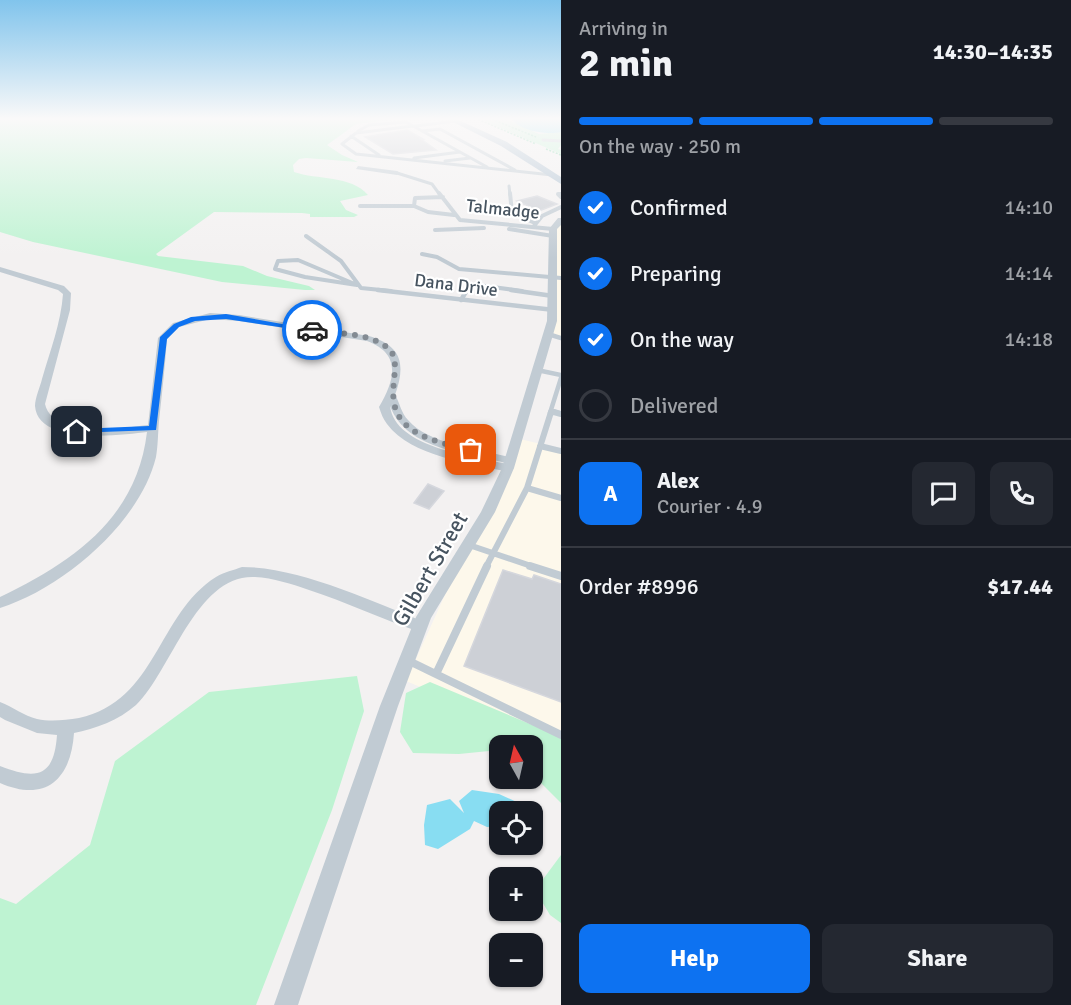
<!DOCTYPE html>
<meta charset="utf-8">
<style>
body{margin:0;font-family:Signika,sans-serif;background:#242831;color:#f1f3f6;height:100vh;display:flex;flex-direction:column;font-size:22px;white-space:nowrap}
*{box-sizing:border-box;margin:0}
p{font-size:20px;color:#9ea1a6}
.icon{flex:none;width:33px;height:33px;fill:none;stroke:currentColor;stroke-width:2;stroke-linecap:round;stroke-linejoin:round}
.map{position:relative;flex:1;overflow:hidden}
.details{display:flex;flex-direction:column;background:#171b24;width:510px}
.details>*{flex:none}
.needle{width:39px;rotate:352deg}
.tools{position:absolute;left:489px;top:735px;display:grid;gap:12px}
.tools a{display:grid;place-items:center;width:54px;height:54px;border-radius:12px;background:#171b24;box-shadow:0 2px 4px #0004;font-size:30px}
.pin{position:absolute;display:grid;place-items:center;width:51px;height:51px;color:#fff;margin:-26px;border-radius:12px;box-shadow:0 3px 9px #0006}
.courier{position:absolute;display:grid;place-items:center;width:60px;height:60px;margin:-30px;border:4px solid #0d72f1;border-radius:50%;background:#fff;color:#222;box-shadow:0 2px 8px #0007}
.summary em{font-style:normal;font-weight:700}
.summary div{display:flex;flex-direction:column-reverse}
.summary{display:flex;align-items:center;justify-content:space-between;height:102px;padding:0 18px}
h1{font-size:39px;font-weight:700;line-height:45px}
.bar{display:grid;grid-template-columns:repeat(4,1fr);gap:9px 6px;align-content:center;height:72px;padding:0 18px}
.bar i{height:8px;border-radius:4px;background:#363941}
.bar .selected{background:#0d72f1}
.bar p{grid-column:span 4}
.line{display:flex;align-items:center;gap:15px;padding:0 18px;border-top:2px solid #363941}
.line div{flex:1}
.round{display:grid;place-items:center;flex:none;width:63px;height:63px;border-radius:12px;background:#242831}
ol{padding:0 18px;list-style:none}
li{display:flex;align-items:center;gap:18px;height:66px}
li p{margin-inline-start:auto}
li .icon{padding:6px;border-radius:50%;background:#0d72f1;color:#fff;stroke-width:4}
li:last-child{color:#9ea1a6}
li i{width:33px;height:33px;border:3px solid #363941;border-radius:50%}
.button{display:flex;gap:12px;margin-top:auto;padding:12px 18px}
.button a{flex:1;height:69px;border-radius:12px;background:#0d72f1;color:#fff;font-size:24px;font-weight:700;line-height:69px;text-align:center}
.button a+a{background:#242831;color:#f1f3f6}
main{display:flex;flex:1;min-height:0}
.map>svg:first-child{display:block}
.commercial{fill:#fdf8eb}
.green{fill:#bef3d2}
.water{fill:#88ddf2}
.building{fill:#cdd0d6;stroke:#d5d7dd;stroke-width:1.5}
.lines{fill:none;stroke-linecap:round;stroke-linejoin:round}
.path{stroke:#73d3a3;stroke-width:1.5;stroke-dasharray:2 1.5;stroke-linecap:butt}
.service-far4{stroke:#c1cbd3;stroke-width:3}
.service-far3{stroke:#c1cbd3;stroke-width:4}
.service-far2{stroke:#c1cbd3;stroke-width:4.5}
.service-far1{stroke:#c1cbd3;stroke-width:6}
.service{stroke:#c1cbd3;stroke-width:8}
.minor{fill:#c1cbd3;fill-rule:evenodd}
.tertiary{fill:#c1cbd3;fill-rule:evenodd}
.primary{fill:#afc1d1;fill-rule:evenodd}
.route{fill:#0d72f1}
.done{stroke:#838b93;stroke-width:6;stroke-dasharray:0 10.8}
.labels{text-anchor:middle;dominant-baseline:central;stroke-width:4.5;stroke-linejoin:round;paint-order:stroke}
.far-street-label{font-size:18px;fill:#475460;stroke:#fff}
.street-label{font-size:22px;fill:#475460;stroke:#fff}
</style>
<main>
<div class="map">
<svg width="561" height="1005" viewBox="0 0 561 1005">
<rect width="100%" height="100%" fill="#f3f1f1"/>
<path class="commercial" d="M561,220V338L548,334L553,229Z
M516,438L561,449V746L406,681Z"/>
<path class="green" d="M0,118H434V119L411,121L405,118L356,124L327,145L342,155L358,162L306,158L299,159L293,165L294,172C317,180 351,175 368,195L340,201L346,210L358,215L354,217H310V214L302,213L214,212L156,254L158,256L243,266L267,276L309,286L315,290H305L222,282L33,242L0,232Z
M478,118H504L539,134L561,132V145L558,149L561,150V154Z
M357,676L364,711L332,810L256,1005H0V898L16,904L90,845L115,761L209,692Z
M430,682L561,737V803L533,775L532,746H500L499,750L459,754L413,753L400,732L406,693Z
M561,855V923L550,915L535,890Z"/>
<path class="water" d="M511,118H561V132C546,135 519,131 511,118Z
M472,790L499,794L530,808L532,811L500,812L499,826L487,827L474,821L470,829L438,849L425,845L424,825L427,805L450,799L464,813L459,801Z"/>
<path class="building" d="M407,130L423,139H421L436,150L393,154L365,137Z
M537,196L557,204L539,211L517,201Z
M428,484L444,491L429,509L414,503Z
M503,570L532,579L534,575L561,584V702L464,666Z"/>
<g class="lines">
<path class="path" d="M475,118L536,144
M489,118L536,137
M546,149L561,155"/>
<path class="service-far4" d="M413,126L356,133L342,144L356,154L552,175
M415,126L456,121
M358,131L369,125L406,122L487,167
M422,131L440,129L515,170
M351,136L379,155
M543,140L561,141
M414,158L460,152
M445,161L470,158
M397,173L432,184L440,195
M509,186L510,195
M559,195L561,194"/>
<path class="service-far3" d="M439,193L460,220L553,229
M510,193L512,213L535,223
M561,194H558L561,197
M443,197L415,198L414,206L428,212L454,215
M360,206H414
M534,226L542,216L561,207
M509,229L553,236
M435,230L484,228
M306,236L341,261L361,288L391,291
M422,254L437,257L459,269L561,278
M298,260L357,285L305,277L275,269L278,261Z
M466,291L470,284L522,291"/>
<path class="service-far2" d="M378,290L554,310
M511,290L553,296
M461,300L467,290
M548,334L561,338
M537,370L561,375
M551,411L559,413
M550,413L561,378"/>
<path class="service-far1" d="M554,412L561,414
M540,446L561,451
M527,488L551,412
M469,545L534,567
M486,567L527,488L561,498"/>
<path class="service" d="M530,566L561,576
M407,660L561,735
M436,674L487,566"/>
<path class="minor" d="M358,166L397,171L400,173L397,175L356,169Z
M0,267L64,286L71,293L70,310L45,404C54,440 120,428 148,425L158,338L173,323L210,313L239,315L369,336C402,346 406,364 395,395C400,403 401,413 408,420C429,445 483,450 514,458L516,460L510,464C469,453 407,451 390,406C395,449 478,457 512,465L514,468L508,472C470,463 412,457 387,424C383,419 381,413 379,407C395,380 402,354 367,341L239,321L210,319L179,327L167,339C165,366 162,393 159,421C158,432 158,446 156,457C140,523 63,588 0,608V597C73,562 137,518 147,432C122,435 38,446 35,406C35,398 40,387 42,379C50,351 61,323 63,294L58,290L0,272Z
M242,567C300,567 370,601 425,622L427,626L425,630L420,632C382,619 346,602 309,590C292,584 273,578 255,577C196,574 172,670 136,705C119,720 95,729 74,733C71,779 46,803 0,783V766C36,780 54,778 57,735L37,733L5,720L0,717V702C13,707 24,716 37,719C51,722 65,720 79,718C157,701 157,614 216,577C224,572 234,570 242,567Z"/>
<path class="tertiary" d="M558,218H561V225L557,229V321L514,468L495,512L431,618L398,706L298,1005H274L380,706L416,617L481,512L502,468L547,321L549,229Z"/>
<path class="primary" d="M445,118H454L507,142L561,177V184L501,146Z"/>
</g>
<linearGradient id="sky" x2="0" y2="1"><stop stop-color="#81c4ec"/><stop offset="0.46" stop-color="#faf9f9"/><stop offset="1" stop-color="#faf9f9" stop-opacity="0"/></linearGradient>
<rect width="561" height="258" fill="url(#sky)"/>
<path class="route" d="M226,314L316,330L312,332L226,319L195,321L179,327L167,339L156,430L74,433V430L77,429L149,426L160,337L174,324L191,317Z"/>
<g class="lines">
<path class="done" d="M312,330C335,333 370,333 388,348C408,365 374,406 414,431C431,442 452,445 471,450"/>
</g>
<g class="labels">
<g class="far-street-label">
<text transform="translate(503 209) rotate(6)">Talmadge</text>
<text transform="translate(456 285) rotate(7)">Dana Drive</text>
</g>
<g class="street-label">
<text transform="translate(430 569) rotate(-60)">Gilbert Street</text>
</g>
</g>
</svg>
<div class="tools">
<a><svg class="needle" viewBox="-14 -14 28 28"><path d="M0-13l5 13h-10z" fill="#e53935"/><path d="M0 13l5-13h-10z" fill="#9ea1a6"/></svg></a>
<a><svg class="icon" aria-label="locate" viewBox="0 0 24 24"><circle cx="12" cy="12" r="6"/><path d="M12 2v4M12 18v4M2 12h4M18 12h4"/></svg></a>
<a>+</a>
<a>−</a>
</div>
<div class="pin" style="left:471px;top:450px;background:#ea580c"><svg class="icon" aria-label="bag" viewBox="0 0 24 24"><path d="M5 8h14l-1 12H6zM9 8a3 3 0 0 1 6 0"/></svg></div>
<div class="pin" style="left:77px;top:432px;background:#1f2937"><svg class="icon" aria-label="home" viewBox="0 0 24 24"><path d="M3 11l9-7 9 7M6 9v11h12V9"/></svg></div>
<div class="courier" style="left:312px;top:330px"><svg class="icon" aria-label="car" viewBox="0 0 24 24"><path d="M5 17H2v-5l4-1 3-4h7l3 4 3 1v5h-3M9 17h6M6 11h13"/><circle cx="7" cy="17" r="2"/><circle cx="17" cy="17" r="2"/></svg></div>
</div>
<section class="details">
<div class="summary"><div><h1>2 min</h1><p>Arriving in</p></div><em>14:30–14:35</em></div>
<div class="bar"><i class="selected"></i><i class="selected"></i><i class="selected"></i><i></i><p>On the way · 250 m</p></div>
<ol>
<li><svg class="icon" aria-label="check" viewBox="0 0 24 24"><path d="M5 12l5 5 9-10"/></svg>Confirmed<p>14:10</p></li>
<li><svg class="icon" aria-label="check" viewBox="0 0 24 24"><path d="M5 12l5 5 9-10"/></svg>Preparing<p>14:14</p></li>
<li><svg class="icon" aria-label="check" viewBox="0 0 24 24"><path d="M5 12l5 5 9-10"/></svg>On the way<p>14:18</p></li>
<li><i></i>Delivered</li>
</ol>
<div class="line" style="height:108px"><b class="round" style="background:#0d72f1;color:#fff">A</b><div><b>Alex</b><p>Courier · 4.9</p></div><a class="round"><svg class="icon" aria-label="chat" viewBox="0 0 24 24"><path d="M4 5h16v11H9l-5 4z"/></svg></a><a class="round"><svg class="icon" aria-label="phone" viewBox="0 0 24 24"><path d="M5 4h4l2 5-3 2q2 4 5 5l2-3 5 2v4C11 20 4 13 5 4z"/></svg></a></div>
<div class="line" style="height:78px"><div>Order #8996</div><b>$17.44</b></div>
<div class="button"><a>Help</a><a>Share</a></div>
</section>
</main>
